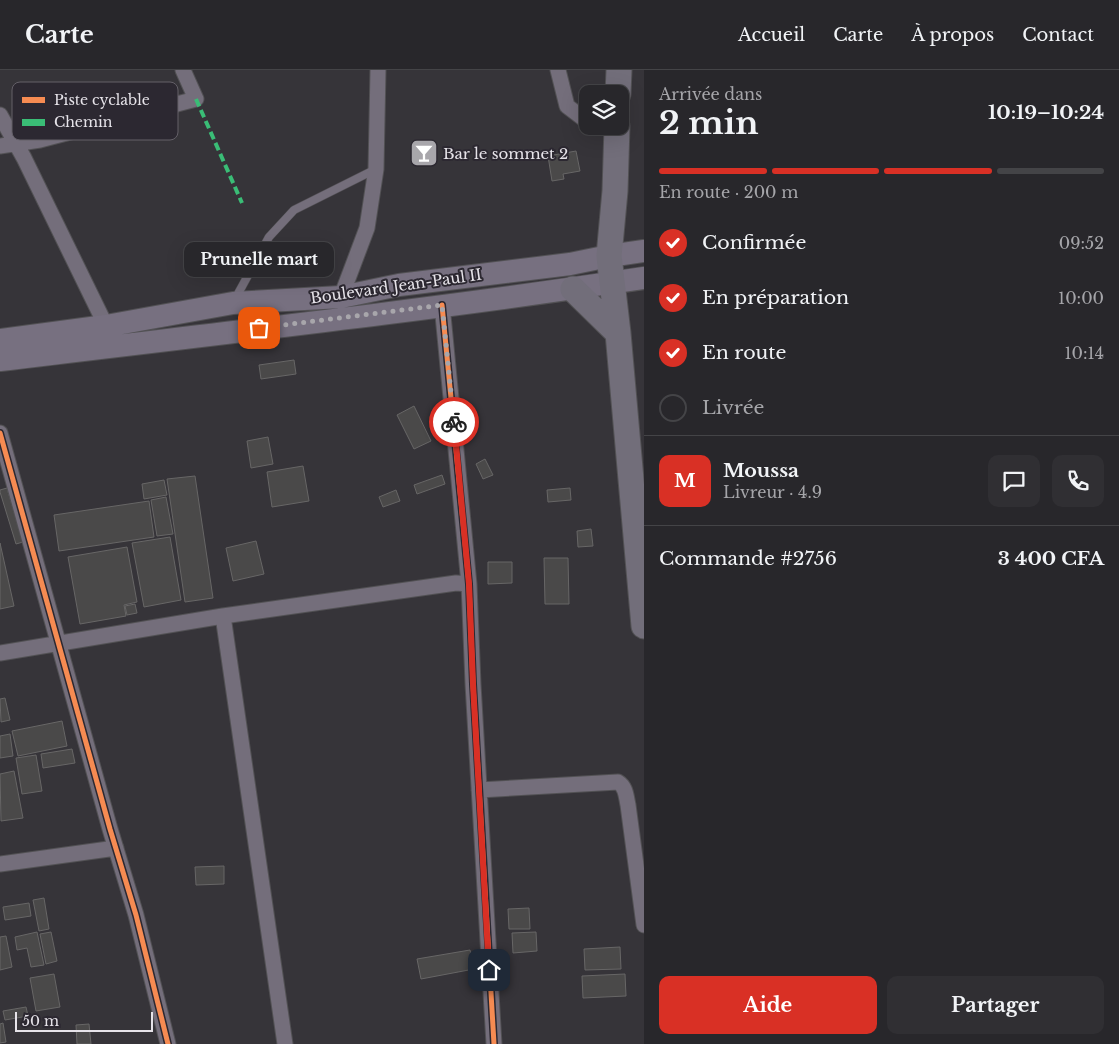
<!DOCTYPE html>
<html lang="fr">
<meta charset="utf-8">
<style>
body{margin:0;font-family:"Libre Baskerville",serif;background:#302f33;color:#f1f3f6;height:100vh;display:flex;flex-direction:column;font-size:19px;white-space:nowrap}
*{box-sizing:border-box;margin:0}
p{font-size:16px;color:#a5a5a9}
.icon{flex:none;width:28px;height:28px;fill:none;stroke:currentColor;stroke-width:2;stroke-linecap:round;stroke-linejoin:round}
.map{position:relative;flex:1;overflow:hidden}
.sheet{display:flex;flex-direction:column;background:#28272b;width:475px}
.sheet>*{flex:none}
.tools{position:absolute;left:579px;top:15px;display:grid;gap:10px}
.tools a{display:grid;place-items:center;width:50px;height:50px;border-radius:10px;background:#28272b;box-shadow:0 5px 20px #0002,0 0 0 1px #444447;font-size:25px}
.scale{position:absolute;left:15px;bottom:12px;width:138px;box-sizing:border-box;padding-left:5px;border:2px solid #e6e3e9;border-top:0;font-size:14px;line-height:18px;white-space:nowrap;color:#e6e3e9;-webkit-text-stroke:4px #2c2831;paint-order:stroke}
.pin{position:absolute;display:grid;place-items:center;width:42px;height:42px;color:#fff;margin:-21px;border-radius:10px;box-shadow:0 2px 8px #0006}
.courier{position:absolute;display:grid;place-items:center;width:50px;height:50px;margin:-25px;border:4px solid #d93025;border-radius:50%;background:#fff;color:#222;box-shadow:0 1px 6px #0007}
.bubble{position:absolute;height:35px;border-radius:10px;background:#28272b;box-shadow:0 5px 20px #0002,0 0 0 1px #444447;font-size:16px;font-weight:800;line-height:35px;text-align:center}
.overview em{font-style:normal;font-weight:800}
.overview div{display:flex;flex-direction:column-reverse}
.overview{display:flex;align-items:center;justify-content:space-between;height:85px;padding:0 15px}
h1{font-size:32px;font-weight:800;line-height:38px}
.bar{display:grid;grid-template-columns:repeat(4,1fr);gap:8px 5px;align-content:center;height:60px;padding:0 15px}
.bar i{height:6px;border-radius:4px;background:#444447}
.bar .active{background:#d93025}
.bar p{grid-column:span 4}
.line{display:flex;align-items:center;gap:12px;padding:0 15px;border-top:1px solid #444447}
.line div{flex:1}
.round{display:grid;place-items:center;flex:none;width:52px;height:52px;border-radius:10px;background:#302f33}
ol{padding:0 15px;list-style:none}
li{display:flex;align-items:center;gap:15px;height:55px}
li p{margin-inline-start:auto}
li .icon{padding:5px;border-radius:50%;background:#d93025;color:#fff;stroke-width:4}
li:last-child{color:#a5a5a9}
li i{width:28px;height:28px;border:2px solid #444447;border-radius:50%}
.action{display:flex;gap:10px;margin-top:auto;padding:10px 15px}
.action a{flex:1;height:58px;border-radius:10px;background:#d93025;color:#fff;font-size:20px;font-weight:800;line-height:58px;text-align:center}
.action a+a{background:#302f33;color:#f1f3f6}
header{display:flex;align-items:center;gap:30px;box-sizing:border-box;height:70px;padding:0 25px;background:#28272b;border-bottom:1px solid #444447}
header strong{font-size:24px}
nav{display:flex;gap:28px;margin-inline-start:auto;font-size:18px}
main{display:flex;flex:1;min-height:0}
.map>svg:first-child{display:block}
.building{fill:#4a4949;stroke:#676666}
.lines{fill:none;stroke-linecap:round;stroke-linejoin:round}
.lane-casing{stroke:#525154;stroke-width:9}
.street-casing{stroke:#525154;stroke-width:17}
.secondary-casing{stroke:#525154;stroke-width:24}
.primary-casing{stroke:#525154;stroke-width:27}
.lane{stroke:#746e7b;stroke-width:8}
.street{stroke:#746e7b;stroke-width:15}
.secondary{stroke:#777080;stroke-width:22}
.primary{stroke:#726e7a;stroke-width:25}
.quiet{stroke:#3abd76;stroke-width:4;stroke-dasharray:8 4;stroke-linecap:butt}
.cycleway-casing{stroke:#2c2831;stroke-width:8}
.cycleway{stroke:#f68b52;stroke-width:5}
.done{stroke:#a8a6ab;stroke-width:5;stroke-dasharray:0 9}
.route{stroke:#d93025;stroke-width:6}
.labels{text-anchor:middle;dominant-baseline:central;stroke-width:4;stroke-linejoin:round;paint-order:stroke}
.poi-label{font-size:15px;fill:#e6e3e9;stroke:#2c2831;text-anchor:start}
.street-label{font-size:15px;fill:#e6e3e9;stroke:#2c2831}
.key{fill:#2c2831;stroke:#646068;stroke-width:1}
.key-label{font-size:14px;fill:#e6e3e9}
</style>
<header>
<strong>Carte</strong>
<nav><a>Accueil</a><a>Carte</a><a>À propos</a><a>Contact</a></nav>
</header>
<main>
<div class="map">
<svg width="644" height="974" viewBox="0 0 644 974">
<rect width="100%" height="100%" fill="#363439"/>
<path class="building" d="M576,81L580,101L563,104L564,109L552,111L548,86Z
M294,290L296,304L261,309L259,295Z
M414,336L431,371L414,379L397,345Z
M268,367L273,394L251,398L247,371Z
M485,389L493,405L483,409L476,394Z
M303,396L309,431L272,437L267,402Z
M442,405L445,414L417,424L414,415Z
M195,406L213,528L185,532L167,409Z
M164,410L167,425L144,429L142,414Z
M7,418L23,472L16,474L0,422V420Z
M570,418L571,430L548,432L547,420Z
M396,420L400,431L383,437L379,427Z
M166,427L173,464L157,466L151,430Z
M149,431L154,467L59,481L54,445Z
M591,459L593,476L578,477L577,461Z
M170,467L181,530L144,537L132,473Z
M256,471L264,504L233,511L226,478Z
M0,473L14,536L0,539Z
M127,477L137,532L124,535L126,546L80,554L68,487Z
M544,488H568L569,534H545Z
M488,492H512V513L488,514Z
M135,534L137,543L127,545L125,536Z
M5,628L10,650L1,652L0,629Z
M62,651L67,676L18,686L12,661Z
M10,664L13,686L0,688V666Z
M72,679L75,693L43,698L41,684Z
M36,685L42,721L22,724L16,688Z
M14,701L23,748L1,751L0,704Z
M224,796V814L196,815L195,797Z
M44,828L49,859L39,861L33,830Z
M29,833L31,846L5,850L3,837Z
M529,838L530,859H509L508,839Z
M37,862L44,895L31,897L27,878L17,880L15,867Z
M51,862L57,891L46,894L40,864Z
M536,862L537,881L513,883L512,863Z
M6,866L12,897L0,900V867Z
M620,877L621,899L585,900L584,879Z
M470,880L474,899L421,909L417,889Z
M54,904L60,937L36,941L30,908Z
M625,904L626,926L583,928L582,906Z
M26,937L28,946L5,950L3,941Z
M3,953L6,972L0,973V954Z
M89,954L91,974H77L76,955Z"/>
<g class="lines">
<g class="lane-casing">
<path id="lane" d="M234,231L269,167L294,140L376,99"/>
</g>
<g class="street-casing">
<path id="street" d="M558,0L567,36L588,52
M0,45L24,88L106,256L107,263
M0,76L40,70L196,29L183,0
M341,227L367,158L376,99L378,0
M442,235L469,514L473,614L494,974
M0,363L110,759L136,845L168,974
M223,546L285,974
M0,583L223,546L456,513L469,514
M479,720L618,712C626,717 626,726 628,735L644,855
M0,794L116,778"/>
</g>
<g class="secondary-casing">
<path id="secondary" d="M0,270L106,256L233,233L341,227L399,215L570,194L609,186L644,181
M0,290C215,264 430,240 644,208"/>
</g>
<g class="primary-casing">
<path id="primary" d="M618,24L619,0
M617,56L615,121L609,186L618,263L644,556
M573,219L618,263"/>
</g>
<use href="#lane" class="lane"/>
<use href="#street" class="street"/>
<use href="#secondary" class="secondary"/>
<use href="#primary" class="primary"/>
<path class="quiet" d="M196,29L242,133"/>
<g class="cycleway-casing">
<path id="cycleway" d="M442,235L469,514L473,614L494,974
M0,363L110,759L136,845L168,974"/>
</g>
<use href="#cycleway" class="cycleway"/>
</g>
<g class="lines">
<path class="done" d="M259,258L442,235L454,352"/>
<path class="route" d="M454,352L469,514L473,614L489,900"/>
</g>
<defs>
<g id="bar-square" transform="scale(1.4375)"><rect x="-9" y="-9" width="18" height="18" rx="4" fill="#a8a6ab" stroke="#2c2831"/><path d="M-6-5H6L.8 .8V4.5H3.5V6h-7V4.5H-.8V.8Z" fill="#fff"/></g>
</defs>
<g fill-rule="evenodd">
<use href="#bar-square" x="424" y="83"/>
</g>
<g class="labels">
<g class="poi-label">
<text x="443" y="83">Bar le sommet 2</text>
</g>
<g class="street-label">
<text transform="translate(396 216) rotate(-8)">Boulevard Jean-Paul II</text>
</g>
</g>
<rect x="12" y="12" width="166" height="58" rx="8" class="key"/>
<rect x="22" y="27" width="23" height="6" fill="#f68b52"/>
<rect x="22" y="49" width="23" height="7" fill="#3abd76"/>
<g class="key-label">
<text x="54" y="35">Piste cyclable</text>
<text x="54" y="57">Chemin</text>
</g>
</svg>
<div class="tools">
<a><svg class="icon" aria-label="layers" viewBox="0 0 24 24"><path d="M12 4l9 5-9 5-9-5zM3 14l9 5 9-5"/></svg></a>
</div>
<div class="scale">50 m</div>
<div class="pin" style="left:259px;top:258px;background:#ea580c"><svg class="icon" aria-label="bag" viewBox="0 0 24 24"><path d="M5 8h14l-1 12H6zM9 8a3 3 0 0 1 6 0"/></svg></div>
<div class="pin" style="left:489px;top:900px;background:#1f2937"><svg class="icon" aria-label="home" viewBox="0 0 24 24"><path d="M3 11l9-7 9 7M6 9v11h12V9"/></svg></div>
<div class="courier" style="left:454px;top:352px"><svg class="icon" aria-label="bike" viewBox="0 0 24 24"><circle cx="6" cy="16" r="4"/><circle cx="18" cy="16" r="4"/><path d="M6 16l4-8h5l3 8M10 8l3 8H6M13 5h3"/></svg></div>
<div class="bubble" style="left:184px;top:172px;width:150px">Prunelle mart</div>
</div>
<section class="sheet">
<div class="overview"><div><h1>2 min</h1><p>Arrivée dans</p></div><em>10:19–10:24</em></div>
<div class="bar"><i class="active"></i><i class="active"></i><i class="active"></i><i></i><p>En route · 200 m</p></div>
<ol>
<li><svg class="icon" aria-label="check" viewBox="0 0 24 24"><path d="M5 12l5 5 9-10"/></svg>Confirmée<p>09:52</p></li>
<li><svg class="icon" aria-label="check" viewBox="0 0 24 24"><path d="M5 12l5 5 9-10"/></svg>En préparation<p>10:00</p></li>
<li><svg class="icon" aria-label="check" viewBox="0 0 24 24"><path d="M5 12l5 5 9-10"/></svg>En route<p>10:14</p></li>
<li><i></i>Livrée</li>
</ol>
<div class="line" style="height:90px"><b class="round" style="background:#d93025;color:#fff">M</b><div><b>Moussa</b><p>Livreur · 4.9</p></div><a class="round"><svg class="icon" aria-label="chat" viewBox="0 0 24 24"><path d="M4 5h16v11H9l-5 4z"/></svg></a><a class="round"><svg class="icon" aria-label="phone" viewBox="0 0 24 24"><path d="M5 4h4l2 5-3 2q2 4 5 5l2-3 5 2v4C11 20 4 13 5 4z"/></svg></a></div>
<div class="line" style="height:65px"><div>Commande #2756</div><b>3 400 CFA</b></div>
<div class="action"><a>Aide</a><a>Partager</a></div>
</section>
</main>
